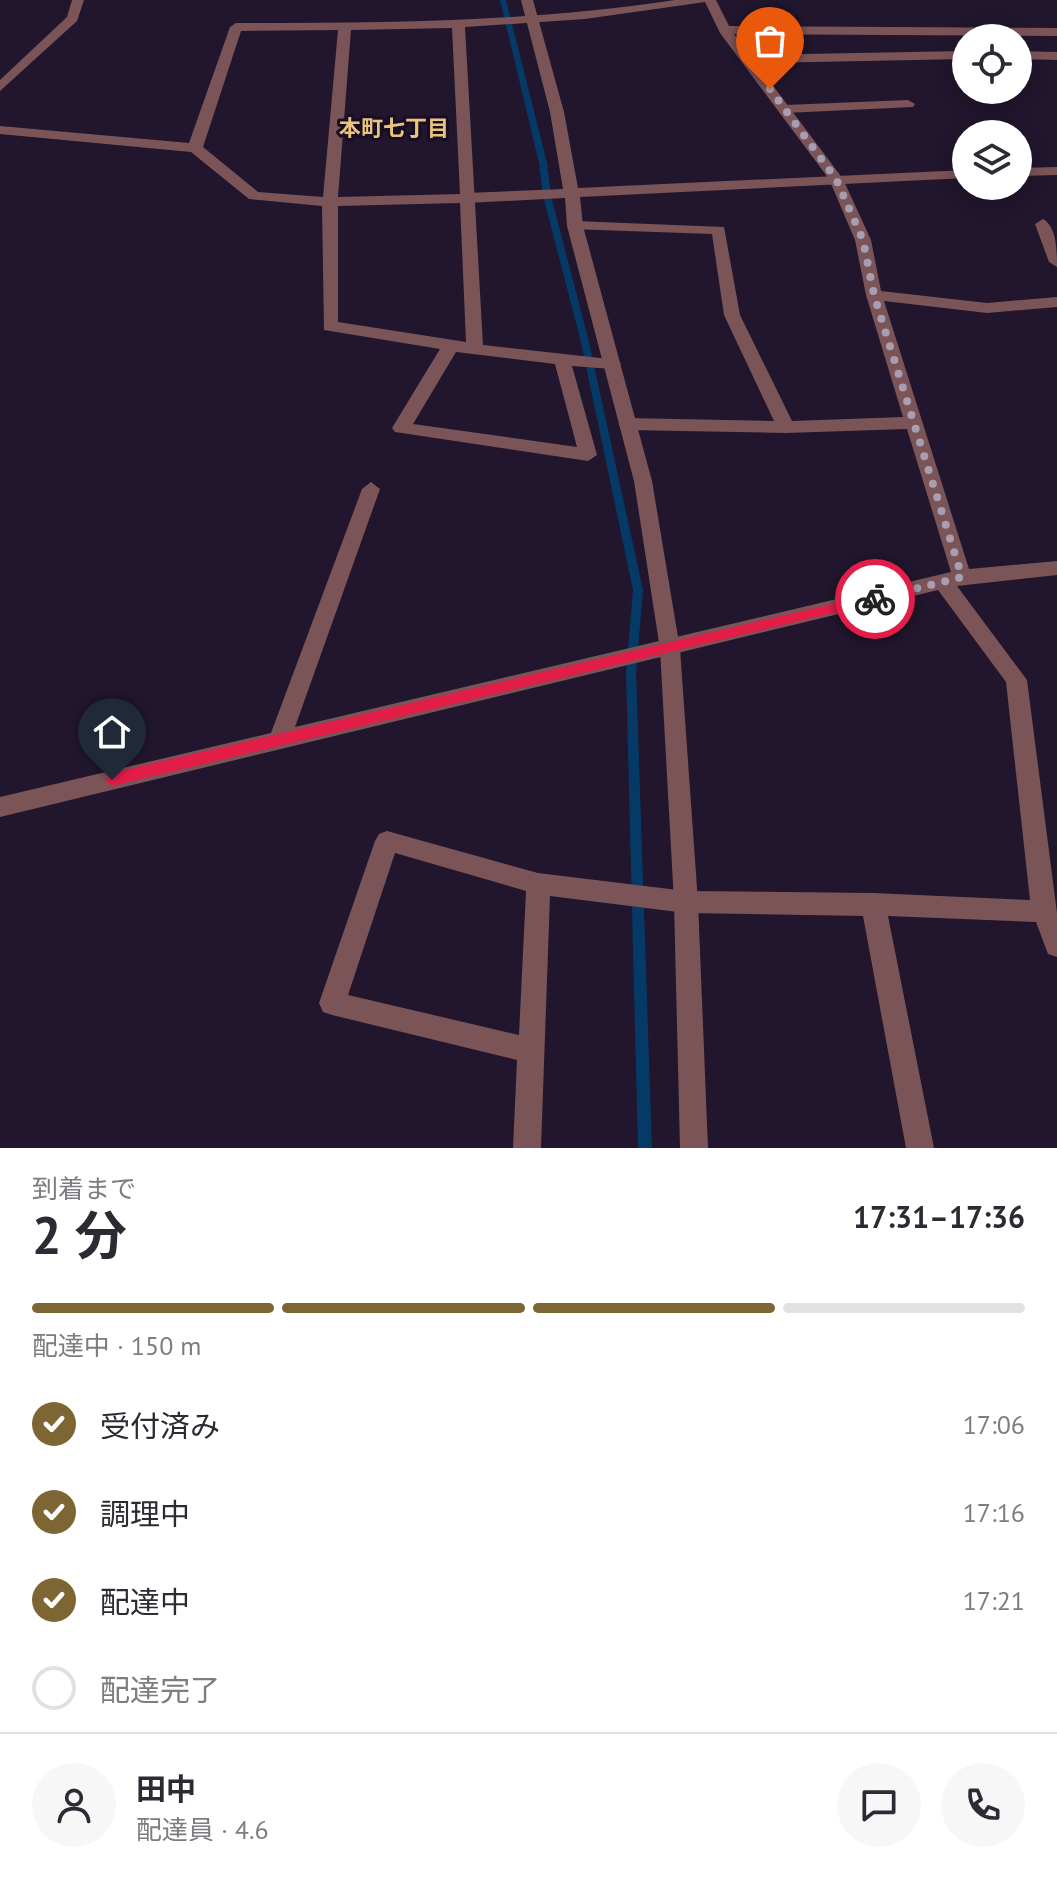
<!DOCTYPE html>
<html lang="ja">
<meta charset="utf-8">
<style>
body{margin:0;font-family:"PT Sans","Noto Sans JP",sans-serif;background:#f7f7f7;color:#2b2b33;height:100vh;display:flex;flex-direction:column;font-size:30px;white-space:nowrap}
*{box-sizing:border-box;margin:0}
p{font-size:26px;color:#7c7c81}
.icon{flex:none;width:44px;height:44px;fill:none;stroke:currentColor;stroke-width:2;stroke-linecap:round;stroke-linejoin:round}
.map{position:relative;height:1148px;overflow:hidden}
.details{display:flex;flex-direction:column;background:#fff;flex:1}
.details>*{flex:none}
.fabs{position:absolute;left:952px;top:24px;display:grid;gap:16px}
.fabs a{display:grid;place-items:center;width:80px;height:80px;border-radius:50%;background:#fff;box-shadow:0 4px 20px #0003;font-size:40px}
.pin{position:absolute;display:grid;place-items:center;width:68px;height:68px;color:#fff;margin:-82px -34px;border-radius:50% 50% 50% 0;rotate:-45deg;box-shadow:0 0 8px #0007}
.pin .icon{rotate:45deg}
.courier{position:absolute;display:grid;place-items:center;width:80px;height:80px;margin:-40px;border:6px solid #e11d48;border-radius:50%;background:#fff;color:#222;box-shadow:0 2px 10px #0007}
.overview em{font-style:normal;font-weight:700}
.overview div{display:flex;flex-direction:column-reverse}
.overview{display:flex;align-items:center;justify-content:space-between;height:136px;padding:0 32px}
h1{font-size:52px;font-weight:700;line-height:60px}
.bar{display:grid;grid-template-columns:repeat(4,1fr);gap:12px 8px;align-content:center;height:96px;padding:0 32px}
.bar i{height:10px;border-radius:6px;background:#e1e1e2}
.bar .on{background:#7e6634}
.bar p{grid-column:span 4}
.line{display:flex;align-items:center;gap:20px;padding:0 32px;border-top:2px solid #e1e1e2}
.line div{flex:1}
.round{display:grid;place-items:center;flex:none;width:84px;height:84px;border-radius:42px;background:#f7f7f7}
ol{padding:0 32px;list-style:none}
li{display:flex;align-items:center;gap:24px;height:88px}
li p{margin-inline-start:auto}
li .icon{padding:8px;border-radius:50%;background:#7e6634;color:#fff;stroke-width:4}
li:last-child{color:#7c7c81}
li i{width:44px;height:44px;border:4px solid #e1e1e2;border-radius:50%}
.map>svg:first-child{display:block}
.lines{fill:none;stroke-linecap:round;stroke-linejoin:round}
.stream{fill:#053a66;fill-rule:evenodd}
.service{fill:#7b5458;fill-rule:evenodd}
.minor{fill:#7b5458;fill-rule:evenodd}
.tertiary{fill:#7b5458;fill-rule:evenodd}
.route{fill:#e11d48}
.done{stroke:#a79eb1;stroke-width:8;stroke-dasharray:0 14.4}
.labels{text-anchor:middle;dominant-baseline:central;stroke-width:6;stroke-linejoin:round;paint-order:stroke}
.far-neighbourhood-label{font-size:22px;font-weight:bold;fill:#e9c47c;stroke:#180d23}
</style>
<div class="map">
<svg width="1057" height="1148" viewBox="0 0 1057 1148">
<rect width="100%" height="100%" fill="#21162d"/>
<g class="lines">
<path class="stream" d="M500,0H506L547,163L551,196L588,338L643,590L636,672L652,1148H638L626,672L633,590L580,338L543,196L539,163Z"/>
<path class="service" d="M908,100L915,104L913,107L785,113L778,109L785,105Z
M1043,219C1057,227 1057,251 1057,267L1049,262L1035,224Z"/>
<path class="minor" d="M72,0H84L77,21L0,91V80L67,17Z
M675,0H716L729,26L1057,28V36L734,34L750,55L966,51V59L756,63L843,179L871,240L881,291L987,303L1057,297V307L987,313L884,301L969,569L1057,561V575L957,586L1027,680L1057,913V957L1048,954L1036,922L888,916L934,1148H906L863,916L686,913L550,896L541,1148H513L517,1060L332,1015L323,1012L319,1003L375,841L379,834L387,831L538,873L686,891L873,893L1030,900L1006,682L938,590L0,817V797L271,733L362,489L371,482L380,489L295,727L951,572L907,429L786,433L627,430L618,424L627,418L774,421L724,315L712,234L570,229V223L575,221L724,227L740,315L792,421L903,417L866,295L855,240L829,179L720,33L705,2L585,19L465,27L483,345L618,360L621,364L618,368L612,369L572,366L597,455L588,461L395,432L392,428L440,349L324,330L322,206L249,199L191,152L0,134V126L189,143L230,27L236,23C384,23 529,22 675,0ZM452,28L460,194L338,197L351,30ZM338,30L323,197L258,192L203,147L241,31ZM460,203L466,342L338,322V206ZM456,352L555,364L577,447L413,424ZM395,853L526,891L519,1035L348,995Z
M1018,51L1057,52V60L1018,59Z"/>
<path class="tertiary" d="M521,0H533L564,112L578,188L966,170V178L580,197L583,226L652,481L680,649L698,902L708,1148H680L674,902L660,649L634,481L567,226L565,198L466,203L458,198L466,193L563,189L550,112Z
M1057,167V175L1018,176V168Z"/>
</g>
<path class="route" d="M875,594L879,595V602L112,786L105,780L112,773Z"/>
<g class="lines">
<path class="done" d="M770,89L836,179L863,240L874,295L962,577L875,599"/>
</g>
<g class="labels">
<g class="far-neighbourhood-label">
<text x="394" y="128">本町七丁目</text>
</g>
</g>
</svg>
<div class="fabs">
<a><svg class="icon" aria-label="locate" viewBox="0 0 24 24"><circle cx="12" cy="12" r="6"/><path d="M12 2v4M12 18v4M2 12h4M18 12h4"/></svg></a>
<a><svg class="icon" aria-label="layers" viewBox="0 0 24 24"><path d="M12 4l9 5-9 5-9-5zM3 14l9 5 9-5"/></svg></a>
</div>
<div class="pin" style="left:770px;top:89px;background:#ea580c"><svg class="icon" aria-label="bag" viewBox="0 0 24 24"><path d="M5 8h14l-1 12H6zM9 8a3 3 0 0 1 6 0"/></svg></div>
<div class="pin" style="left:112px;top:780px;background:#1f2937"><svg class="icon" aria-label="home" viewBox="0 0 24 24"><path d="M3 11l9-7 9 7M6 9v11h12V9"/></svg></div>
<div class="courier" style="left:875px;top:599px"><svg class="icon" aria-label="bike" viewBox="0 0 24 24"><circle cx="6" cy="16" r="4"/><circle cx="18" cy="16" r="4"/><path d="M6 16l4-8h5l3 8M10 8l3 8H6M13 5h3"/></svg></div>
</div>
<section class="details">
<div class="overview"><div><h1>2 分</h1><p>到着まで</p></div><em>17:31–17:36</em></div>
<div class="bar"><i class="on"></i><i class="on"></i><i class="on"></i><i></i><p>配達中 · 150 m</p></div>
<ol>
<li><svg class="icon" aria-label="check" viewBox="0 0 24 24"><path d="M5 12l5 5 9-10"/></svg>受付済み<p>17:06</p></li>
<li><svg class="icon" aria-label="check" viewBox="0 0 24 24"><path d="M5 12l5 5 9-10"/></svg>調理中<p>17:16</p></li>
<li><svg class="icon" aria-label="check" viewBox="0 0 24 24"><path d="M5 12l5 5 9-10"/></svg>配達中<p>17:21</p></li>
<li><i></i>配達完了</li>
</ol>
<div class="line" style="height:144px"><a class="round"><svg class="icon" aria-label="person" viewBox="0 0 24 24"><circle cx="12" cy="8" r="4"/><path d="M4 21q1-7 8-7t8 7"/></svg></a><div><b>田中</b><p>配達員 · 4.6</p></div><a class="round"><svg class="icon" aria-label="chat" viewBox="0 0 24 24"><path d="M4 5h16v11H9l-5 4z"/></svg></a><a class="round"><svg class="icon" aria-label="phone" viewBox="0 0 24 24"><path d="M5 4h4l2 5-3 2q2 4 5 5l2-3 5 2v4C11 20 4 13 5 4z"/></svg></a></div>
</section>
